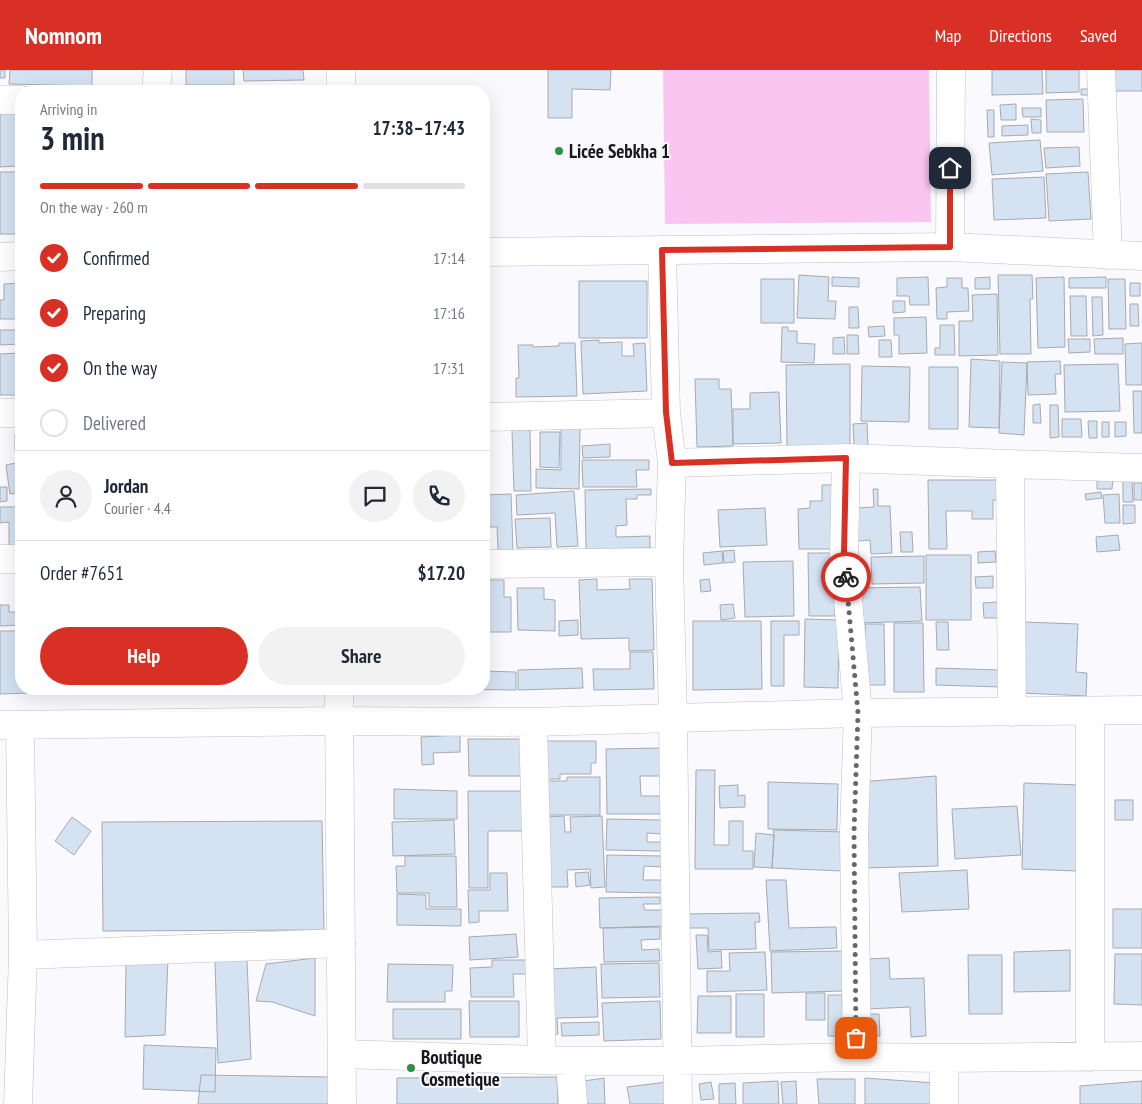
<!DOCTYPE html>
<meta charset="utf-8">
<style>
body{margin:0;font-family:"PT Sans Narrow",sans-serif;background:#f2f2f3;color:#1f2937;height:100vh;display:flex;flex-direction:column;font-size:19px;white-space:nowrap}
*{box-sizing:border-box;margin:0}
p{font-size:16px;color:#747a83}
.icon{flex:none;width:28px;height:28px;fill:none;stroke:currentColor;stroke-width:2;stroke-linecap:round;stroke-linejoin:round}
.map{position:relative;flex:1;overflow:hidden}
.sheet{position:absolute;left:15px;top:15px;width:475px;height:610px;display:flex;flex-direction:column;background:#fff;border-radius:20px;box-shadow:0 5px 20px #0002}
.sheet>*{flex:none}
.pin{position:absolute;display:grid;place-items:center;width:42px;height:42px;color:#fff;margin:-21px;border-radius:10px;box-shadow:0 2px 8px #0006}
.courier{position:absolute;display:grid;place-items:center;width:50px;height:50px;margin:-25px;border:4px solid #d93025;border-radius:50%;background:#fff;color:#222;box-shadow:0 1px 6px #0007}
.head em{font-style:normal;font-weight:700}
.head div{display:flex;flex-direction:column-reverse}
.head{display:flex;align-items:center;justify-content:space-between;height:85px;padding:0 25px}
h1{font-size:32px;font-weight:700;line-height:38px}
.bar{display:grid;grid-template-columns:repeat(4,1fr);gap:8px 5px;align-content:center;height:60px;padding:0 25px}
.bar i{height:6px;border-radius:4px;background:#e0e1e3}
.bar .selected{background:#d93025}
.bar p{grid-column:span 4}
.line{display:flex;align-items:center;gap:12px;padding:0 25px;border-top:1px solid #e0e1e3}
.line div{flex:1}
.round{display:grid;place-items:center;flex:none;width:52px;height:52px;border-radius:26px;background:#f2f2f3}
ol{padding:0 25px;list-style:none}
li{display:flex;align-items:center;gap:15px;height:55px}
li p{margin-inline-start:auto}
li .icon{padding:5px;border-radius:50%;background:#d93025;color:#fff;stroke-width:4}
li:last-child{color:#747a83}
li i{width:28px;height:28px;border:2px solid #e0e1e3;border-radius:50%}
.primary-button{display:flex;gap:10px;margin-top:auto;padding:10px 25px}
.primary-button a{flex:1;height:58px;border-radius:30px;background:#d93025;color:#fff;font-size:20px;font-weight:700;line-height:58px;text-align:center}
.primary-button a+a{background:#f2f2f3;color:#1f2937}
header{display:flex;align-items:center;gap:30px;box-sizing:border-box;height:70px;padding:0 25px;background:#d93025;color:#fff}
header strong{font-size:24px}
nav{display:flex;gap:28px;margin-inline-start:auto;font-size:18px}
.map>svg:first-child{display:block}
.green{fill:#fac5f1}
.building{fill:#d4e2f2;stroke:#a8aaad}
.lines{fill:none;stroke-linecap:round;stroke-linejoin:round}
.street-casing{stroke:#c0c0c4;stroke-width:29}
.secondary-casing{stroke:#c0c0c4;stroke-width:29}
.street{stroke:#fff;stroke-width:28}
.secondary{stroke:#fff;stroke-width:28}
.done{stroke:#67676a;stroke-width:5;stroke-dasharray:0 9}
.route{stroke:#d93025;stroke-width:6}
.poi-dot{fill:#2f8f43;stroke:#fafafe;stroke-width:2}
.labels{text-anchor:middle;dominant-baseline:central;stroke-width:4;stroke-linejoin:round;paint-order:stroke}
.poi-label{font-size:19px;font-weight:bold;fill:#18181a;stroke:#fafafe;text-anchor:start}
</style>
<header>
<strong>Nomnom</strong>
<nav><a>Map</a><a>Directions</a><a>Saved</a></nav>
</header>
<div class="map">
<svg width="1142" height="1034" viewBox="0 0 1142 1034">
<rect width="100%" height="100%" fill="#fafafe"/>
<path class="green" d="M663,0H929L931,152L665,154Z"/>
<path class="building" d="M0,0H5V8H0Z
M10,0H92V16L9,14Z
M186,0H234V15H186Z
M243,0H303L304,10L244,11Z
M548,0H611L610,20L572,19V48H548Z
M992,0H1042L1043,24L992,25Z
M1046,0H1079V22L1046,23Z
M1107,0H1142V21H1107Z
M243,17L306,18V21H243Z
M1081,19H1091V25H1081Z
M1083,29L1084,62H1047L1046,30Z
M1016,34V50H1001L1000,35Z
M0,37L17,43L16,96L0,97Z
M1022,38H1041V47H1023Z
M987,40H994V67H988Z
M1031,49L1041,50V63H1032Z
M1028,55V65L1002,66V56Z
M1040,70L1043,101L992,105L989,73Z
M1079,77L1080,96L1046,98L1044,78Z
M0,102H21V164H0Z
M1088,102L1091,149L1049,151L1046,104Z
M1044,107L1046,148L994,150L992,109Z
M799,205L829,207L828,231H836L835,249L797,248Z
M998,205H1032L1033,229H1030L1031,284H1000Z
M832,207L859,208V217L832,216Z
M928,207L929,235H910L909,226H897V208Z
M990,207V219H975V208Z
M1064,207L1065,277L1038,278L1036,208Z
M1106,207V218H1069V208Z
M947,208H962V218H968L969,241L947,242V249H937L936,218L947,217Z
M761,209H794V253H761Z
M1108,209H1125L1126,259H1109Z
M579,211H647V268H579Z
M21,213V249H0V230H4V214Z
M1130,213H1140V226H1130Z
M997,224L998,285L959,286V251H973L972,225Z
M1070,226H1086L1087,266H1071Z
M1092,227H1102L1103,265L1093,266Z
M893,231H905V242L893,243Z
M1130,234H1138L1139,256H1130Z
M849,237H858L859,258H849Z
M926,247L927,283L899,284V265H894V248Z
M940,255H954L955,285H935V278H940Z
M884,256L885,266L869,267L868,257Z
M782,257H788V261H797V273L815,274L814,293L781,292Z
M0,260H19L20,274L0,275Z
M847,265H858L859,284H847Z
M844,267L845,284H833V268Z
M1123,268V284H1095L1094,269Z
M1068,269H1090V282L1069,283Z
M599,270V273L622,272V286H634L633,274L645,273L647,321L583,324L581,271Z
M879,270H891L892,287H879Z
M559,273H575L577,326L516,327V308H519L518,275H533V277L559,276Z
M1142,273V315H1126L1125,274Z
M19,283L21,325H0V284Z
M971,289L1000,291L999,358L969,357Z
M1060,291L1061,304H1055L1056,324L1028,325L1027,292Z
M1002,292L1027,293L1024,365L999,363Z
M850,294V377H787L786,295Z
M1118,294L1120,341L1065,342L1064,295Z
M862,296L910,297L909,352L861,351Z
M929,297H958V359H929Z
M695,309H719V319H731L733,376L697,377Z
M1133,321H1142V363H1134Z
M779,322L781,373L733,374V339H750V323Z
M1040,334L1041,353H1033V335Z
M1050,335H1058L1059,367L1050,368Z
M1062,349H1081L1082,367H1062Z
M1088,351H1097V368H1089Z
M1102,352H1109V367H1102Z
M1115,352H1126V366L1115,367Z
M867,353L868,376H854L853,354Z
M561,357H580L579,419L536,418V399L561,400Z
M512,360H530L531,421H514Z
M540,362H560L559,398L540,397Z
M15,364H21V381H15Z
M610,374V387L583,388L582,376Z
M582,390H649V400H636L637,417H583Z
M21,392V422L10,424L6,395Z
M1097,406L1113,407L1112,419H1097Z
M928,410H1000V430H993V449H972V441H946L947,479H929Z
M1123,410H1132L1133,432H1123Z
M1134,413H1142V430H1134Z
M822,415H835L836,479H799L798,439L810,438V431H822Z
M0,417H7V431L0,432Z
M651,419V425H637V429H626L627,455L616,456V467L650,466V478L586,479L585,420Z
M873,419H878V436H890L892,483L871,484L870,470L858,471L857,438L874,437Z
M574,421L578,476L557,477L555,443L517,445L516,425Z
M1101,422L1102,428L1086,430L1085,424Z
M511,424L513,480H498L497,457H484V425Z
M1119,424L1120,453H1105L1103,425Z
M1123,435H1135V453L1123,454Z
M0,437H21V477H9V452L0,453Z
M765,438L767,475L720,477L718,440Z
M550,448L551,477L517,478L515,449Z
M900,462H912L913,482H901Z
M1118,465L1120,480L1097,482L1096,467Z
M734,480L735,492L724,493L723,481Z
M722,481L723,493L704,495L703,483Z
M995,481L996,492L978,493V482Z
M808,483H834L835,546H809Z
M926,485H971V550H926Z
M924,486V513L872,514L871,487Z
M793,491L794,546L745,547L743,492Z
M993,506V518H976L975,507Z
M17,507H21V555L0,556V535H9V542H18Z
M597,509V520L630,519L629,509H652L654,580L629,581V568L581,569L579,510Z
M709,509L711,521L701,522L700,510Z
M484,510H504V527H511V562H484Z
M920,517L922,551L860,553L855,518Z
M517,518H544V529L555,530V561L518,560Z
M998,532L999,548H984L983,533Z
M733,534L735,548L721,550L720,535Z
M805,549L839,550L838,618L804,617Z
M578,550V565L559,566V551Z
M693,551H761L762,619L693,620Z
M771,551H799V565H784V616H771Z
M936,552H948L949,580H937Z
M1023,552L1078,554L1076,602L1087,603L1086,626L1021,623Z
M894,553H923L924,622H894Z
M865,554H884L885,615H866Z
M0,561H21V619H30V623L0,624Z
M630,582H653L654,619L594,620L593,599H630Z
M582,598L583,618L518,620V600Z
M936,598L1000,600L999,617L936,615Z
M484,601L516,602V620L435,619H484Z
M460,665V682L433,683L434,694L422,695L421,667Z
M468,669H522L523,706H469Z
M538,671H596V693H591V704H560V709H539Z
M661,678L662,706H640L641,726H662V744H607L606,679Z
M696,700H715L714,775H729V751H743V781H753V799H695Z
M936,706L938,796L862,798L859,712Z
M567,707H600V745H542V711H567Z
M768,712L838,714L837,760L768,759Z
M1024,713L1079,715L1077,801L1022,799Z
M738,715V726L745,725V737L720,738L719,716Z
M394,719L457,721V749H394Z
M468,721H522L523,761H488V818H469Z
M1115,730H1133V750H1115Z
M1017,736L1021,785L955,789L952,739Z
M564,746L565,762H571L570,747L602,746L605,817L591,818L590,799L567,800L568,817H549L546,747Z
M72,747L91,761L74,785L55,771Z
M607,749L662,750V764L647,763V772H662V781L606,780Z
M454,750L455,784L393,786L392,752Z
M322,751L324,860L103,861L102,752Z
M773,760L843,762L842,801L772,798L774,765Z
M756,763L774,765L772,798L754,797Z
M607,785L662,786V797L644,796L643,810H662V823L606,822Z
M405,786H456L457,837H429V823H397L396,796H405Z
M967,800L969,839L902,842L899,803Z
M588,802L590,815L576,817L575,803Z
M490,803H507L508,841H479V852L469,853L468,820H490Z
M766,810H786L789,858L836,857L837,878L770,881Z
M397,824L426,825V839H461V856L397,855Z
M660,827V834H643L645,840H662L663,856L600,858L599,828Z
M1113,839H1142V878H1113Z
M759,843L760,852H755L756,879L709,880L708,858H684V844Z
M660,857V869L641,870L642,880L659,879L660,891L604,892L603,858Z
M516,864L518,887L470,890L469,867Z
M696,865H707L708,882L721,881L722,898L698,899Z
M1070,880V921L1014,922V882Z
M843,881V921L772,923L771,882Z
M765,882L767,920L707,922V901H730L729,883Z
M1115,884H1142V935L1114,934Z
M968,885H1002V944H969Z
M315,888V946L272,932L256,931L266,894Z
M889,888L890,909L924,908L926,966L911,967L910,937L866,939L863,889Z
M168,889L165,965L125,967L126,892Z
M247,890L251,989L218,993L215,891Z
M492,890H526L527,904H513L514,927H471L470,898L492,897Z
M659,893L660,927L602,928L601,894Z
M388,894L453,895L452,921H445V932H387Z
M596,897L598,947L557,948L558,964L551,965L548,899Z
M806,923H825V950H806Z
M736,924H764V967H736Z
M828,925H842L843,966H828Z
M698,926H731V963H697Z
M469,931H519V967H470Z
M660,931L661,969L604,971L602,933Z
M393,939H461V969H393Z
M866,944H879L880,966H867Z
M599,952V965L562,966L561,953Z
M144,975L216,978L215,1022L143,1019Z
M201,1005L330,1007L329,1034H198Z
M557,1007L558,1034H397V1008Z
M604,1008L605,1034H584V1011Z
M865,1008L935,1013L933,1034H865Z
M817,1009H855V1034H819Z
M778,1011L779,1034H743V1013Z
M796,1011L797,1034H783L781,1012Z
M1142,1011V1034H1080V1016Z
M667,1012L666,1034H630L627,1017Z
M711,1012L714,1029L701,1030L699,1014Z
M735,1013L736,1034H719V1014Z"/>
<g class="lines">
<g class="street-casing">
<path id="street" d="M1101,0L1108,185
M156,21L158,0
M0,30H21
M950,177L951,0
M662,180L666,343L672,393L669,492L673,648L678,1034
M484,182L950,177L1142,186
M0,187L21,186
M0,343H21
M484,347L666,343
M846,388L844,484L858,643L854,763L857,987
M672,393L846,388L1010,394L1142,398
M1010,394L1012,642
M0,489H21
M484,494L669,492
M339,651L533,652L858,643L1142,640
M533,652L542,989
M23,885L341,873
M342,984L570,991H677L857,987L944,988L1142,986
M1090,987V641
M944,988V1034
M570,991L573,1034
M18,1034L23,885L20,655"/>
</g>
<g class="secondary-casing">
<path id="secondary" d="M341,0V21
M339,619L342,1034
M0,655L339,651"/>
</g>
<use href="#street" class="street"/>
<use href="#secondary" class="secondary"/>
</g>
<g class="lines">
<path class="done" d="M846,507L858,643L854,763L856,968"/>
<path class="route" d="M846,507L844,484L846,388L672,393L666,342L662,180L950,177V98"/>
</g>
<g class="poi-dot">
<circle cx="559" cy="81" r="5"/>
<circle cx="411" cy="998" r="5"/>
</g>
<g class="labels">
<g class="poi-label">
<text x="569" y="81">Licée Sebkha 1</text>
<text x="421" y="987">Boutique<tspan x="421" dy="22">Cosmetique</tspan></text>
</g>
</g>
</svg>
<div class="pin" style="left:856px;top:968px;background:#ea580c"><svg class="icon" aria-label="bag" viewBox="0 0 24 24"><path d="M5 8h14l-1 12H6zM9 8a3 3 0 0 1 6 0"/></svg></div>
<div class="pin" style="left:950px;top:98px;background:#1f2937"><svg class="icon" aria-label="home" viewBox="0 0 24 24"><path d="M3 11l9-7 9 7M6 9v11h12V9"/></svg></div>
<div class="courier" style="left:846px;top:507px"><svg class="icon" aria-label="bike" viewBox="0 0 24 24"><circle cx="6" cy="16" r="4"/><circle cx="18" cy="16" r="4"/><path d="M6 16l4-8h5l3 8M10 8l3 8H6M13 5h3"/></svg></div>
<section class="sheet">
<div class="head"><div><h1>3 min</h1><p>Arriving in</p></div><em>17:38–17:43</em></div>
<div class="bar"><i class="selected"></i><i class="selected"></i><i class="selected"></i><i></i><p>On the way · 260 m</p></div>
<ol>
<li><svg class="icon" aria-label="check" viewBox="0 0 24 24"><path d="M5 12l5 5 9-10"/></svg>Confirmed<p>17:14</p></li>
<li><svg class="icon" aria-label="check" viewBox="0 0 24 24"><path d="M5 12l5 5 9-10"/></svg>Preparing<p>17:16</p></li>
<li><svg class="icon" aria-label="check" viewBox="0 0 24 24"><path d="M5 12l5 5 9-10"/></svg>On the way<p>17:31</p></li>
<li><i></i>Delivered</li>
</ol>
<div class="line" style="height:90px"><a class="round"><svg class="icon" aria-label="person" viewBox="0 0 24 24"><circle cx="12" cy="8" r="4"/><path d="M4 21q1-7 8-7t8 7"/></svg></a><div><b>Jordan</b><p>Courier · 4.4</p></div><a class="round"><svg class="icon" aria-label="chat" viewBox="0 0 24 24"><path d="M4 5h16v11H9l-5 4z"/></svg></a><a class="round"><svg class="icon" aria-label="phone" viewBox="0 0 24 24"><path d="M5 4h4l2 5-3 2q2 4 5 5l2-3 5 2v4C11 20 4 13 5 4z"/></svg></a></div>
<div class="line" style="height:65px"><div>Order #7651</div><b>$17.20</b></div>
<div class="primary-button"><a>Help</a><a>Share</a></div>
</section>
</div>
